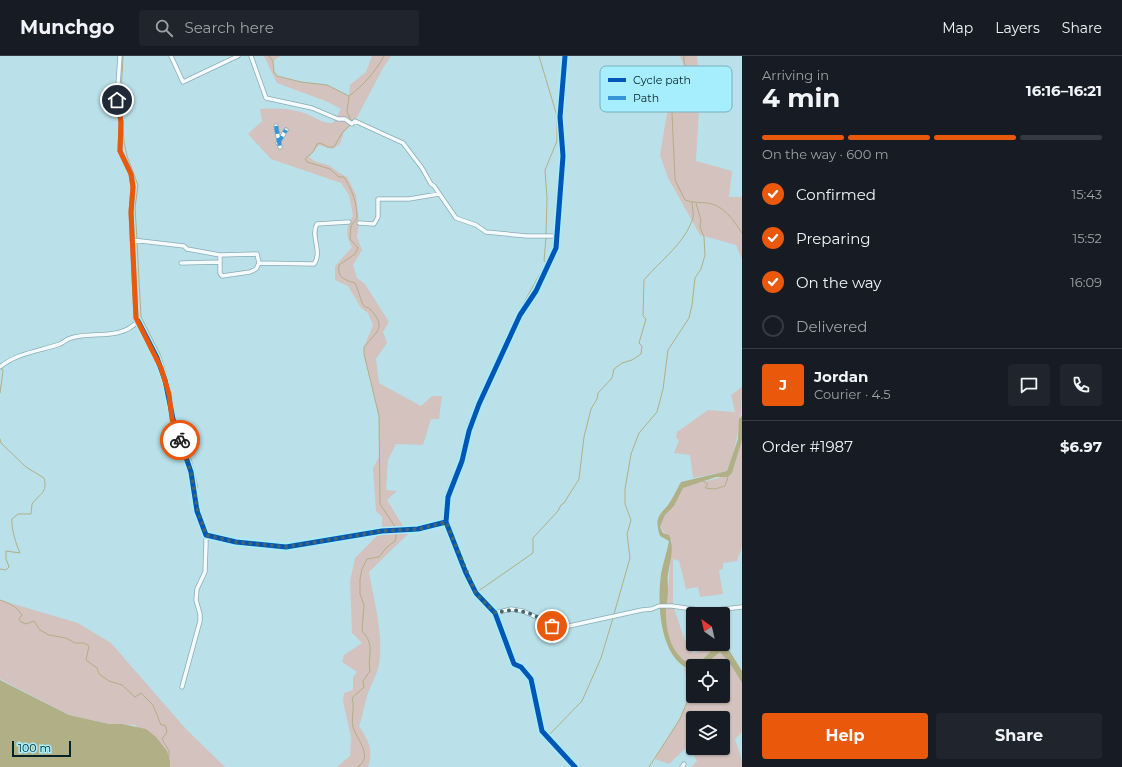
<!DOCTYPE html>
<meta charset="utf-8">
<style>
body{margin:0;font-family:Montserrat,sans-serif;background:#20242c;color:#f1f3f6;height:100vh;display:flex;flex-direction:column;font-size:15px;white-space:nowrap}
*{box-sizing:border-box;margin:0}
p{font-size:13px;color:#9ea1a6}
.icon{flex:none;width:22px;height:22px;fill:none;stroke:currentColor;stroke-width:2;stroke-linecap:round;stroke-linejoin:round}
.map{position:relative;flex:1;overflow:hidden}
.details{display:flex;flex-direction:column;background:#171b24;width:380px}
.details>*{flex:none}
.needle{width:26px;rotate:326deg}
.fabs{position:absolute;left:686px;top:551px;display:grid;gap:8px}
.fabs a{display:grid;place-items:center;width:44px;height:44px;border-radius:4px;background:#171b24;box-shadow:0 1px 3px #0004;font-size:20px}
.scale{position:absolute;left:12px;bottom:10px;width:59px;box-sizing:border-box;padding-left:4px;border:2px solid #05242a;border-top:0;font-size:11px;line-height:14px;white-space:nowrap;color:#05242a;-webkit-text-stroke:3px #a6eefd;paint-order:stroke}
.pin{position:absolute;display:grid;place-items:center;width:34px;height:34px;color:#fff;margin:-17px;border:2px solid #fff;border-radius:50%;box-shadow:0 1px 4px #0007}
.courier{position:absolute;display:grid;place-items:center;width:40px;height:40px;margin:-20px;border:3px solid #ea580c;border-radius:50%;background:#fff;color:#222;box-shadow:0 1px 5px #0007}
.overview em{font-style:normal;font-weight:700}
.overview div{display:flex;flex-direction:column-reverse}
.overview{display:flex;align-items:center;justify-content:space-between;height:68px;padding:0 20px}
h1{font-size:26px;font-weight:700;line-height:30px}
.bar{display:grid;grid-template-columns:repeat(4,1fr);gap:6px 4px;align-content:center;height:48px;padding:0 20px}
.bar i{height:5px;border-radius:3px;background:#363941}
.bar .current{background:#ea580c}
.bar p{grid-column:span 4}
.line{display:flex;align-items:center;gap:10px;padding:0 20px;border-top:1px solid #363941}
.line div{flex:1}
.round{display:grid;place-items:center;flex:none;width:42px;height:42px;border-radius:4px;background:#20242c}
ol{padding:0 20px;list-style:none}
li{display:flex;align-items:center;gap:12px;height:44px}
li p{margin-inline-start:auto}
li .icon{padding:4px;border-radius:50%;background:#ea580c;color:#fff;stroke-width:4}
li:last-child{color:#9ea1a6}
li i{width:22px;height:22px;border:2px solid #363941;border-radius:50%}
.button{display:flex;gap:8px;margin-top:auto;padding:8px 20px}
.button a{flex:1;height:46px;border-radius:4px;background:#ea580c;color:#fff;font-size:16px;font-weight:700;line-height:46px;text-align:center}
.button a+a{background:#20242c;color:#f1f3f6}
header{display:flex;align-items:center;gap:24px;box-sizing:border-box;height:56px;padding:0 20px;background:#171b24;border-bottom:1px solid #363941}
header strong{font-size:19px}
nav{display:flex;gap:22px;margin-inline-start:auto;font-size:14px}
.search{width:280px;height:36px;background:#20242c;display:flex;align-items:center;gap:10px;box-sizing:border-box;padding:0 14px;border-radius:4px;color:#9ea1a6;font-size:15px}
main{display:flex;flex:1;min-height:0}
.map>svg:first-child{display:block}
.green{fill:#d3c2be;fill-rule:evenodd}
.water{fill:#b1af86}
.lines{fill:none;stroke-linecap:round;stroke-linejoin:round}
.stream{stroke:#b1af86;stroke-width:1}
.minor-casing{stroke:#88acb4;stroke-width:5}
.minor{stroke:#f5fafc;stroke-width:3.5}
.quiet{stroke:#3695d7;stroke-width:4;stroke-dasharray:8 4;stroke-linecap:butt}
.cycleway-casing{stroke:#a6eefd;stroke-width:8}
.cycleway{stroke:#0057b8;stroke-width:5}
.done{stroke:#44666d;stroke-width:4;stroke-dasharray:0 7.2}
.route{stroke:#ea580c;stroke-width:5}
.key{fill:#a6eefd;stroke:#76b1be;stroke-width:1}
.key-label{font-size:11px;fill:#05242a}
</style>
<header>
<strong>Munchgo</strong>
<div class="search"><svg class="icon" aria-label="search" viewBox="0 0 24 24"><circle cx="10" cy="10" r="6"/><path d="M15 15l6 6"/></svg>Search here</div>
<nav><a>Map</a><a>Layers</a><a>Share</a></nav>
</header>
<main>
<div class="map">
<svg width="742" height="711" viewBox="0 0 742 711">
<rect width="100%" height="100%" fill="#bae1e9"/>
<path class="green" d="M264,0H280L273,5L274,16L277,20L301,26L327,29L349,40L350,29L366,16L372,0H391L383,12L355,65L344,76L340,88L332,93L319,89L309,101C319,109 321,106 330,110C336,114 340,118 347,121L356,139L359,167L357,181L362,194L353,209L357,222L365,228L389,266L383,276L387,287L376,303L379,327L421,350L432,340H442L439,363H431L423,389L396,388L388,404L386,434L397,435L387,444L408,478L369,516C374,545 384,579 379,609C377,618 370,631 367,640C364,650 363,660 359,670C368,684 374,693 368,711H337L350,700L351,681L343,645L344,637L353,634V621L357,616L342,606L344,599L362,587L352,577L350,525L355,502L382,475V461L376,455L373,412L379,401V360L364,298V291L373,269L368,257L361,252L348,230L335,224V210L352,191C345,179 346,172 353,160L349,139L341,127L271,103L248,78L262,65L260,53C273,52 288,52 301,56C313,59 321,68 333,67L341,53L328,46L277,27Z
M680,0H697L700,36L696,105L732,115L729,141H742V203L736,189L700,179L668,122L660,99L667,57L691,28Z
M742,331C742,364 738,384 727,415L693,422L690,399L674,397L679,384L676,382L677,376L708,354L735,356L731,339Z
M742,384V491L737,505L723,507V512L719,515L723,538L700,541L698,531L686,533L679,505L673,503V549L684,582L693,597L715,591L701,605L693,609C671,601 665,574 666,552C667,546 668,540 668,534C669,517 671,501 672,485L660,471L665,459L673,450L682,432C694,426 726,422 732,417Z
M0,544L78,567L111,587L186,673L225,711H170V705L135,669L109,668L69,659L0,623Z
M720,596L731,609L742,627V676L735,683C738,694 742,699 742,711H691L697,705L688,690L669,708L655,703C666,683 691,652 689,630C688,624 685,618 684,612L693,615V640H723V610H703ZM693,662H723V692H693Z"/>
<path class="water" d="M742,360V384L732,417L728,421H716L683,432L674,450L665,459L660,471L663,477L669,479C675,491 670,505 668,518C667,523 668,528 668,533C668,540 667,546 666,552C665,573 671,601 693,609L701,605L715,591L729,594L742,615V627L731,609L720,596L703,610H693V615C659,604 657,548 661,518C663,507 667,496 669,485L660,480C655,464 657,461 668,449C673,442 677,433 681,426L727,415L738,383L739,363Z
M0,624L69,659L109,668H122L146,673L156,681L167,695L170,705V711H0Z"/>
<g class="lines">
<path class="stream" d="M123,0L121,41L124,86L127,100L138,129L135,152L137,183
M269,0L273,5L274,16L277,20L301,26L327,29L349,40
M539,0L557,60V85L545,114L547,142L546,178
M684,0C681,19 704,13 689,43L677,48L672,56L675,124L685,144C693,147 699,146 707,147C724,149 733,164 742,177
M352,66L347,56L349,40C364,29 375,16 384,0
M350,69L342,77L334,91H328L320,87L317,88L313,96L305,103L307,106L330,113L339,121H344C352,134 357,146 357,162L351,170L350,183L358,192L355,198L339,209C337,221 344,224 355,227C358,232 361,247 364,250C369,254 366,249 370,253C387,272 377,275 364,291V298L379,360L380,448L396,472
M137,186L141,261L160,298L167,319L176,361L189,394L198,432
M0,337L3,315L1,311
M0,383L1,387L26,411L44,422C48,437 40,437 32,448L31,458H18L12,463C11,472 16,488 20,497L6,495V503L9,511L6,514L0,513
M703,425L708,428L705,432L715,433L725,430L728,421
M443,465L446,436L459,405L468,367L518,257L546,207L544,205L546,181
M444,468L474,536
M477,536L533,497V482L558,455L561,449L564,447L579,423L584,381L591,353L597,343L598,337L612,322L614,313L622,307L632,304L641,298L642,290L639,287L646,263L643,260L644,224C661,204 685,187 693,162C694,158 692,151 692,146
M0,544C9,547 17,551 22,559L19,563L21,566L26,568L34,565L40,574L49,579L66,582L75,587H84L89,590L86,604L97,612L99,618L109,625L122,629L135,641L141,637L153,649L161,669H165L167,676L162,683L169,695V701
M614,558L630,502L627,478L631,464L625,448V433L631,398L639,377L657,356L663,333L668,294L689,262L692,249L695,222L701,213L705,199L704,181L700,171L701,164L696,147
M497,567L506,592
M512,608L521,614
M541,676L572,711
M549,679L582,645L601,602L613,562
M357,711C375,702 356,682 353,671C351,661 355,651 352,642L364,631L363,625L370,615C367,598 376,590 362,575L364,549L360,538V523L362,513L367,503L379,501L387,491L395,485L397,475
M649,711L680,663L687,646L689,631L693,623"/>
<g class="minor-casing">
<path id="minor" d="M171,0L183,26L238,0
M251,0L266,42L312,52L338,63H345L352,68L355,65L403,87L422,112L431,128L434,130L456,162L476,169L486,176L527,180H558
M565,0L560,61L563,100L556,192L536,235L520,259L479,348L469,375L462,405L448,441L446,466L466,517L476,537L495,557L514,608L521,611L531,623L542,675L575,711
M276,70L280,91
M278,87L286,74
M359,167L374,168L378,161V143H409L439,138
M132,184L184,190L187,193L220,199L257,198L259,207L314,208C323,196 310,180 317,168L349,166
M220,199V217L222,220L250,216L256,213L259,207
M181,207L220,206
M138,265L157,302L165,324L173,363L191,416L197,455L206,479L236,486L286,491L382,475L418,473L446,466
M0,311C17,297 40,295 60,288C64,286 67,283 71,282C94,275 120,285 138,265L136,262L131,156L133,131L131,118L120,95L121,66L117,44L120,0
M495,557L511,553L523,555L560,572L642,554L652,553L659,550H672L706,555L742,551
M182,631L200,565V558L196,544L197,533L205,516L206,488V483L210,481
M682,711L684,708"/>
</g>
<use href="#minor" class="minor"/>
<path class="quiet" d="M276,70L280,91
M278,87L286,74"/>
<g class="cycleway-casing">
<path id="cycleway" d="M565,0L560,61L563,100L556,192L536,235L520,259L479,348L469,375L462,405L448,441L446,466L466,517L476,537L495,557L514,608L521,611L531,623L542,675L575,711
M138,265L157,302L165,324L173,363L191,416L197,455L206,479L236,486L286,491L382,475L418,473L446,466"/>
</g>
<use href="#cycleway" class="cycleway"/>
</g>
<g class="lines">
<path class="done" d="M180,384L191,416L198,455L206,479L236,486L286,491L382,475L418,473L446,466L476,538L496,557C517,550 535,558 552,570"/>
<path class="route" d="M117,44L121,66L120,95L131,118L133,131L131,156L136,262L161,312L169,338L172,363L180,384"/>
</g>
<rect x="600" y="10" width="132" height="46" rx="6" class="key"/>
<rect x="608" y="22" width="18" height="4" fill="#0057b8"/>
<rect x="608" y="40" width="18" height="4" fill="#3695d7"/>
<g class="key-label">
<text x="633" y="28">Cycle path</text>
<text x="633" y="46">Path</text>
</g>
</svg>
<div class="fabs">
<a><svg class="needle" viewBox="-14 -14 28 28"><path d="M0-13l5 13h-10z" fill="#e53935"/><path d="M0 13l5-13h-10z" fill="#9ea1a6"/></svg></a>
<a><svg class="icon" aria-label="locate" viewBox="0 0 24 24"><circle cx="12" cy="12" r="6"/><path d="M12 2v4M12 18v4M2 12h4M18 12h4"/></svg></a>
<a><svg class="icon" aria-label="layers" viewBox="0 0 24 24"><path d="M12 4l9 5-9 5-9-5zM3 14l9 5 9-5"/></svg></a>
</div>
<div class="scale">100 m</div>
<div class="pin" style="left:552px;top:570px;background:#ea580c"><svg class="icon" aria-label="bag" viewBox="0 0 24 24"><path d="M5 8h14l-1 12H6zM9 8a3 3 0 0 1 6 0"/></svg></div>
<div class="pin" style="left:117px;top:44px;background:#1f2937"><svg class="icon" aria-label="home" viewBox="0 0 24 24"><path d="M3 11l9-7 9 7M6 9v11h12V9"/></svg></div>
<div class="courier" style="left:180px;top:384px"><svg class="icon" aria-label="bike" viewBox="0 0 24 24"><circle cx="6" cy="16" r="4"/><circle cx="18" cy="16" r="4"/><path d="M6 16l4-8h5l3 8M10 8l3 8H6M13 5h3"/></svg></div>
</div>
<section class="details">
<div class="overview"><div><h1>4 min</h1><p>Arriving in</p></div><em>16:16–16:21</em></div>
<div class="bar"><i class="current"></i><i class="current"></i><i class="current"></i><i></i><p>On the way · 600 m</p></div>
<ol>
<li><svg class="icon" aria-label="check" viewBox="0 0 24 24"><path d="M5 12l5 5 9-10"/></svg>Confirmed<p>15:43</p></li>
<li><svg class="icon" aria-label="check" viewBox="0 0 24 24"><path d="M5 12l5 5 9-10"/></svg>Preparing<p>15:52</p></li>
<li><svg class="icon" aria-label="check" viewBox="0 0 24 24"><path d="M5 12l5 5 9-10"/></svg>On the way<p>16:09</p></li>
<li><i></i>Delivered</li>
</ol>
<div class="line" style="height:72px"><b class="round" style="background:#ea580c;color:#fff">J</b><div><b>Jordan</b><p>Courier · 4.5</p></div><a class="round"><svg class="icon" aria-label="chat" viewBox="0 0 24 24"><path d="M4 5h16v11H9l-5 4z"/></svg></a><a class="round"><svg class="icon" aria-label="phone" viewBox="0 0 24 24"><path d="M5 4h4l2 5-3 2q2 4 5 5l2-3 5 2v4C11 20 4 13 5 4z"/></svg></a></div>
<div class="line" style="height:52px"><div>Order #1987</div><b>$6.97</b></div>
<div class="button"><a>Help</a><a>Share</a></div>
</section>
</main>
